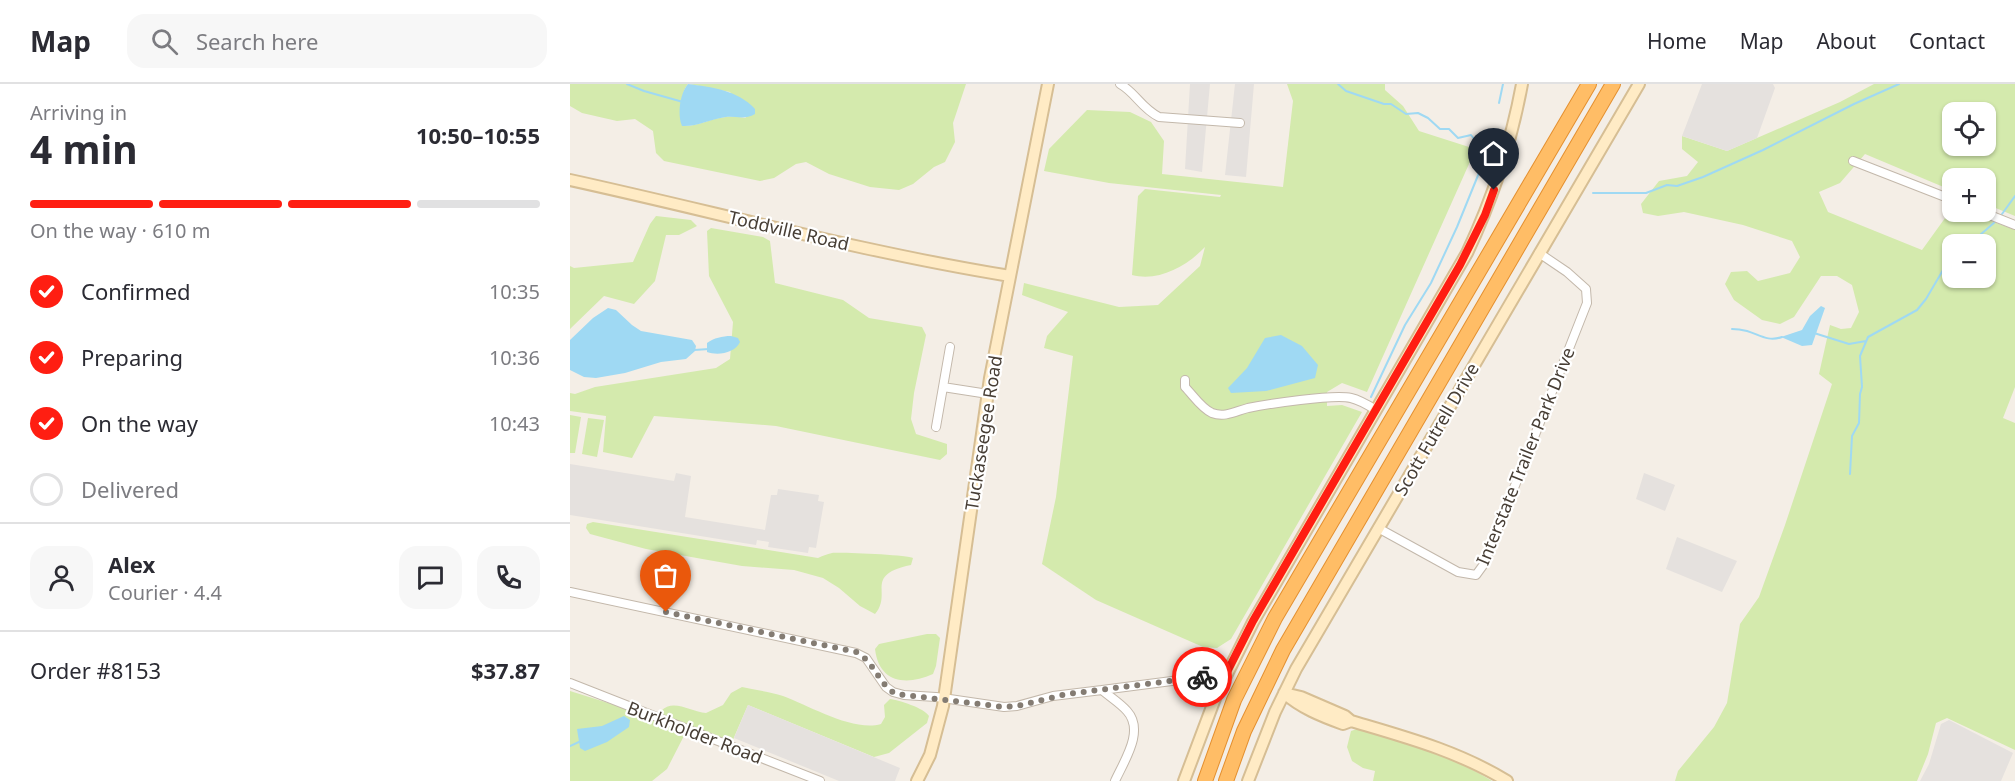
<!DOCTYPE html>
<meta charset="utf-8">
<style>
body{margin:0;font-family:"Noto Sans",sans-serif;background:#f7f7f7;color:#2b2b33;height:100vh;display:flex;flex-direction:column;font-size:22px;white-space:nowrap}
*{box-sizing:border-box;margin:0}
p{font-size:20px;color:#7c7c81}
.icon{flex:none;width:33px;height:33px;fill:none;stroke:currentColor;stroke-width:2;stroke-linecap:round;stroke-linejoin:round}
.map{position:relative;flex:1;overflow:hidden}
.drawer{display:flex;flex-direction:column;background:#fff;width:570px}
.drawer>*{flex:none}
.fabs{position:absolute;left:1372px;top:18px;display:grid;gap:12px}
.fabs a{display:grid;place-items:center;width:54px;height:54px;border-radius:12px;background:#fff;box-shadow:0 2px 4px #0004;font-size:30px}
.pin{position:absolute;display:grid;place-items:center;width:51px;height:51px;color:#fff;margin:-62px -26px;border-radius:50% 50% 50% 0;rotate:-45deg;box-shadow:0 0 6px #0007}
.pin .icon{rotate:45deg}
.courier{position:absolute;display:grid;place-items:center;width:60px;height:60px;margin:-30px;border:4px solid #ff1e12;border-radius:50%;background:#fff;color:#222;box-shadow:0 2px 8px #0007}
.summary em{font-style:normal;font-weight:700}
.summary div{display:flex;flex-direction:column-reverse}
.summary{display:flex;align-items:center;justify-content:space-between;height:102px;padding:0 30px}
h1{font-size:39px;font-weight:700;line-height:45px}
.bar{display:grid;grid-template-columns:repeat(4,1fr);gap:9px 6px;align-content:center;height:72px;padding:0 30px}
.bar i{height:8px;border-radius:4px;background:#e1e1e2}
.bar .selected{background:#ff1e12}
.bar p{grid-column:span 4}
.line{display:flex;align-items:center;gap:15px;padding:0 30px;border-top:2px solid #e1e1e2}
.line div{flex:1}
.round{display:grid;place-items:center;flex:none;width:63px;height:63px;border-radius:18px;background:#f7f7f7}
ol{padding:0 30px;list-style:none}
li{display:flex;align-items:center;gap:18px;height:66px}
li p{margin-inline-start:auto}
li .icon{padding:6px;border-radius:50%;background:#ff1e12;color:#fff;stroke-width:4}
li:last-child{color:#7c7c81}
li i{width:33px;height:33px;border:3px solid #e1e1e2;border-radius:50%}
header{display:flex;align-items:center;gap:36px;box-sizing:border-box;height:84px;padding:0 30px;background:#fff;border-bottom:2px solid #e1e1e2}
header strong{font-size:28px}
nav{display:flex;gap:33px;margin-inline-start:auto;font-size:21px}
.search{width:420px;height:54px;background:#f7f7f7;display:flex;align-items:center;gap:15px;box-sizing:border-box;padding:0 21px;border-radius:18px;color:#7c7c81;font-size:22px}
main{display:flex;flex:1;min-height:0}
.map>svg:first-child{display:block}
.green{fill:#d4eaad;fill-rule:evenodd}
.parking{fill:#e5e1de}
.water{fill:#9fd9f3}
.lines{fill:none;stroke-linecap:round;stroke-linejoin:round}
.stream{stroke:#9fd9f3;stroke-width:2}
.street-casing{stroke:#c3b8ab;stroke-width:10}
.secondary-casing{stroke:#d6be94;stroke-width:14}
.highway-casing{stroke:#e49030;stroke-width:16}
.street{stroke:#fff;stroke-width:8}
.secondary{stroke:#ffebc5;stroke-width:10}
.highway{stroke:#ffbd66;stroke-width:14}
.done{stroke:#847c73;stroke-width:6;stroke-dasharray:0 10.8}
.route{stroke:#ff1e12;stroke-width:8}
.labels{text-anchor:middle;dominant-baseline:central;stroke-width:4.5;stroke-linejoin:round;paint-order:stroke}
.street-label{font-size:18px;fill:#473e35;stroke:#fff}
</style>
<header>
<strong>Map</strong>
<div class="search"><svg class="icon" aria-label="search" viewBox="0 0 24 24"><circle cx="10" cy="10" r="6"/><path d="M15 15l6 6"/></svg>Search here</div>
<nav><a>Home</a><a>Map</a><a>About</a><a>Contact</a></nav>
</header>
<main>
<section class="drawer">
<div class="summary"><div><h1>4 min</h1><p>Arriving in</p></div><em>10:50–10:55</em></div>
<div class="bar"><i class="selected"></i><i class="selected"></i><i class="selected"></i><i></i><p>On the way · 610 m</p></div>
<ol>
<li><svg class="icon" aria-label="check" viewBox="0 0 24 24"><path d="M5 12l5 5 9-10"/></svg>Confirmed<p>10:35</p></li>
<li><svg class="icon" aria-label="check" viewBox="0 0 24 24"><path d="M5 12l5 5 9-10"/></svg>Preparing<p>10:36</p></li>
<li><svg class="icon" aria-label="check" viewBox="0 0 24 24"><path d="M5 12l5 5 9-10"/></svg>On the way<p>10:43</p></li>
<li><i></i>Delivered</li>
</ol>
<div class="line" style="height:108px"><a class="round"><svg class="icon" aria-label="person" viewBox="0 0 24 24"><circle cx="12" cy="8" r="4"/><path d="M4 21q1-7 8-7t8 7"/></svg></a><div><b>Alex</b><p>Courier · 4.4</p></div><a class="round"><svg class="icon" aria-label="chat" viewBox="0 0 24 24"><path d="M4 5h16v11H9l-5 4z"/></svg></a><a class="round"><svg class="icon" aria-label="phone" viewBox="0 0 24 24"><path d="M5 4h4l2 5-3 2q2 4 5 5l2-3 5 2v4C11 20 4 13 5 4z"/></svg></a></div>
<div class="line" style="height:78px"><div>Order #8153</div><b>$37.87</b></div>
</section>
<div class="map">
<svg width="1445" height="697" viewBox="0 0 1445 697">
<rect width="100%" height="100%" fill="#f4eee6"/>
<path class="green" d="M0,0H118C109,11 112,28 112,42C127,43 141,34 156,33C163,32 169,33 176,34L160,8L119,0H396L383,39L385,58L375,78L364,83L343,100L329,106L300,103L259,90L236,78L226,80L204,94L190,97L94,77L86,69L83,47L65,35L47,37L12,29L0,22Z
M717,0H815V6L833,22L849,47L899,63L903,71L797,308L772,299L757,308V322L772,321L792,328L661,555L647,564L633,563L526,516L472,480L486,413L503,272L474,264L477,252L498,228L452,211L454,199L549,223L588,221L630,182L635,163C617,182 589,198 562,191L568,112L575,105L650,113L651,111L539,99L474,87L479,65L517,26L560,28L581,38L594,57L592,90L713,103L723,17Z
M1304,0H1445V132L1416,120V94H1383V107L1295,70L1270,99L1249,108L1258,128L1352,166L1383,123V128H1398L1445,146V303L1433,334L1445,339V666L1377,634L1366,639L1358,670L1347,697H1105L1108,687L1144,643L1157,619L1170,540L1189,513L1215,441L1262,300L1249,290L1260,241L1271,245L1281,244L1289,228L1282,201L1267,192H1251L1224,233L1210,240L1192,236L1164,216L1155,200L1161,188L1177,187L1188,197L1220,189L1230,173L1222,157L1173,141L1114,128L1088,132L1073,129L1071,120L1089,97L1117,92L1128,78L1112,65V52L1157,67L1270,18ZM1383,28H1416V62H1383ZM1383,160H1416V194H1383Z
M86,132L121,136L127,142L109,151H96L85,197L64,220L34,212L0,245V182L4,184L63,178L80,140Z
M141,144L193,153L200,157L205,199L273,216L299,234L352,243L356,251L344,309L341,335L346,350L377,360V370L370,376L206,342L84,332L62,374L33,368L36,332L0,327V309L5,310L25,303L146,284L160,275L163,238L139,192L137,147Z
M0,331L11,333L5,369H0Z
M18,334L34,336L27,373L12,370Z
M23,438L248,474C252,472 257,470 262,469C270,468 338,471 343,474L341,481C293,491 323,509 305,530L290,522L269,504L253,494L224,486L172,482L76,465L20,450L16,444L17,440Z
M357,550H366L370,554L366,582L363,590C336,602 309,599 305,565L309,560Z
M172,603C186,606 200,608 213,612C240,622 283,648 311,640L315,633L314,621L320,615C329,616 354,624 359,632L357,639L319,669L304,673L178,621L162,658L91,630V627C103,614 121,628 136,629L153,621L161,609Z
M0,607L118,644L97,685L82,697H0Z
M787,645C833,656 881,672 922,697H803L805,687L793,684L782,677L777,663L781,647Z"/>
<path class="parking" d="M620,0H640L632,88L615,85Z
M665,0H684L676,93L655,91Z
M1132,0H1203L1205,4L1187,54L1157,67L1112,52Z
M0,380L104,397L106,389L121,392L115,433L195,446L201,411H207L208,405L249,411L248,417L254,418L246,464L239,463L238,469L198,463L199,458L187,456L186,461L0,431Z
M1074,389L1105,401L1095,427L1066,415Z
M1107,453L1167,477L1152,508L1096,485Z
M178,621L330,684L325,697H269L164,654Z
M1379,636L1443,669L1431,697H1350L1359,680L1371,640Z"/>
<path class="water" d="M118,0C141,3 168,6 185,25V30C175,36 166,32 156,33C140,35 127,43 112,42C107,31 110,9 118,0Z
M1251,222L1255,224L1242,261L1232,262L1211,253L1232,246L1240,232Z
M38,224L46,226L62,241L71,247L122,256L126,262L125,267L116,275L91,278L55,289L26,294L14,293L0,286V256L23,234Z
M711,251L732,262L748,281L745,294L696,307L661,309L658,304L677,284L695,254Z
M161,252L168,254L170,258C165,269 148,272 137,268V259C144,254 152,252 161,252Z
M54,632L60,636L59,643L37,658L15,667L10,664L7,645L32,642Z"/>
<g class="lines">
<path class="stream" d="M57,0L74,7L113,18
M768,0L776,7L814,20H821L836,30L848,29L858,34L870,45H879L888,54L901,51L909,61L912,73L911,84L887,143L861,199L835,241L801,313
M929,19L933,0
M909,61L924,54
M1023,109H1076L1097,101L1107,102L1133,93L1193,66L1284,20L1329,0
M1432,130L1445,112
M1393,160L1410,151L1425,138
M1162,245C1167,245 1173,246 1177,247C1190,251 1198,258 1212,253
M1244,249L1279,260L1296,257
M124,266L139,265
M1280,390L1282,352L1289,339L1290,310L1292,303L1290,272L1298,253L1347,226L1356,215L1383,169
M0,662L11,657"/>
<g class="street-casing">
<path id="street" d="M550,0C566,9 571,24 589,33L670,39
M1283,77L1383,116
M1412,128L1445,141
M615,296V303C623,311 631,324 642,329C655,334 666,327 678,324C698,320 763,310 781,314C790,316 798,321 806,326
M373,303L418,310
M366,343L380,263
M808,444L888,488L906,491L914,480L1017,219L1016,205L997,188L969,169
M0,508L286,569L296,574L316,603L323,608L334,611L366,613L434,623L447,622L483,612L532,606C540,613 550,619 557,627C575,647 554,677 545,697
M0,599L250,697
M532,606L656,590"/>
</g>
<g class="secondary-casing">
<path id="secondary" d="M0,96C146,128 292,168 440,192
M714,609L731,613L775,632L781,637L773,640C751,632 731,624 714,609Z
M781,637C835,653 888,667 937,697
M347,697L360,671L373,622L420,294L478,0
M614,697L646,612L683,538L897,169C923,114 941,60 952,0
M678,697L705,628L726,585L1069,0"/>
</g>
<g class="highway-casing">
<path id="highway" d="M635,697L664,616L705,534L1019,0
M656,697L674,647L713,566L1043,0"/>
</g>
<use href="#street" class="street"/>
<use href="#secondary" class="secondary"/>
<use href="#highway" class="highway"/>
</g>
<g class="lines">
<path class="done" d="M96,528L286,568C305,578 308,600 326,610L434,623L447,622L497,610L632,593"/>
<path class="route" d="M632,593L656,590L683,537L890,181L915,131L924,106"/>
</g>
<g class="labels">
<g class="street-label">
<text transform="translate(219 146) rotate(13)">Toddville Road</text>
<text transform="translate(866 345) rotate(-60)">Scott Futrell Drive</text>
<text transform="translate(413 349) rotate(-81)">Tuckaseegee Road</text>
<text transform="translate(955 372) rotate(-68)">Interstate Trailer Park Drive</text>
<text transform="translate(125 648) rotate(21)">Burkholder Road</text>
</g>
</g>
</svg>
<div class="fabs">
<a><svg class="icon" aria-label="locate" viewBox="0 0 24 24"><circle cx="12" cy="12" r="6"/><path d="M12 2v4M12 18v4M2 12h4M18 12h4"/></svg></a>
<a>+</a>
<a>−</a>
</div>
<div class="pin" style="left:96px;top:528px;background:#ea580c"><svg class="icon" aria-label="bag" viewBox="0 0 24 24"><path d="M5 8h14l-1 12H6zM9 8a3 3 0 0 1 6 0"/></svg></div>
<div class="pin" style="left:924px;top:106px;background:#1f2937"><svg class="icon" aria-label="home" viewBox="0 0 24 24"><path d="M3 11l9-7 9 7M6 9v11h12V9"/></svg></div>
<div class="courier" style="left:632px;top:593px"><svg class="icon" aria-label="bike" viewBox="0 0 24 24"><circle cx="6" cy="16" r="4"/><circle cx="18" cy="16" r="4"/><path d="M6 16l4-8h5l3 8M10 8l3 8H6M13 5h3"/></svg></div>
</div>
</main>
